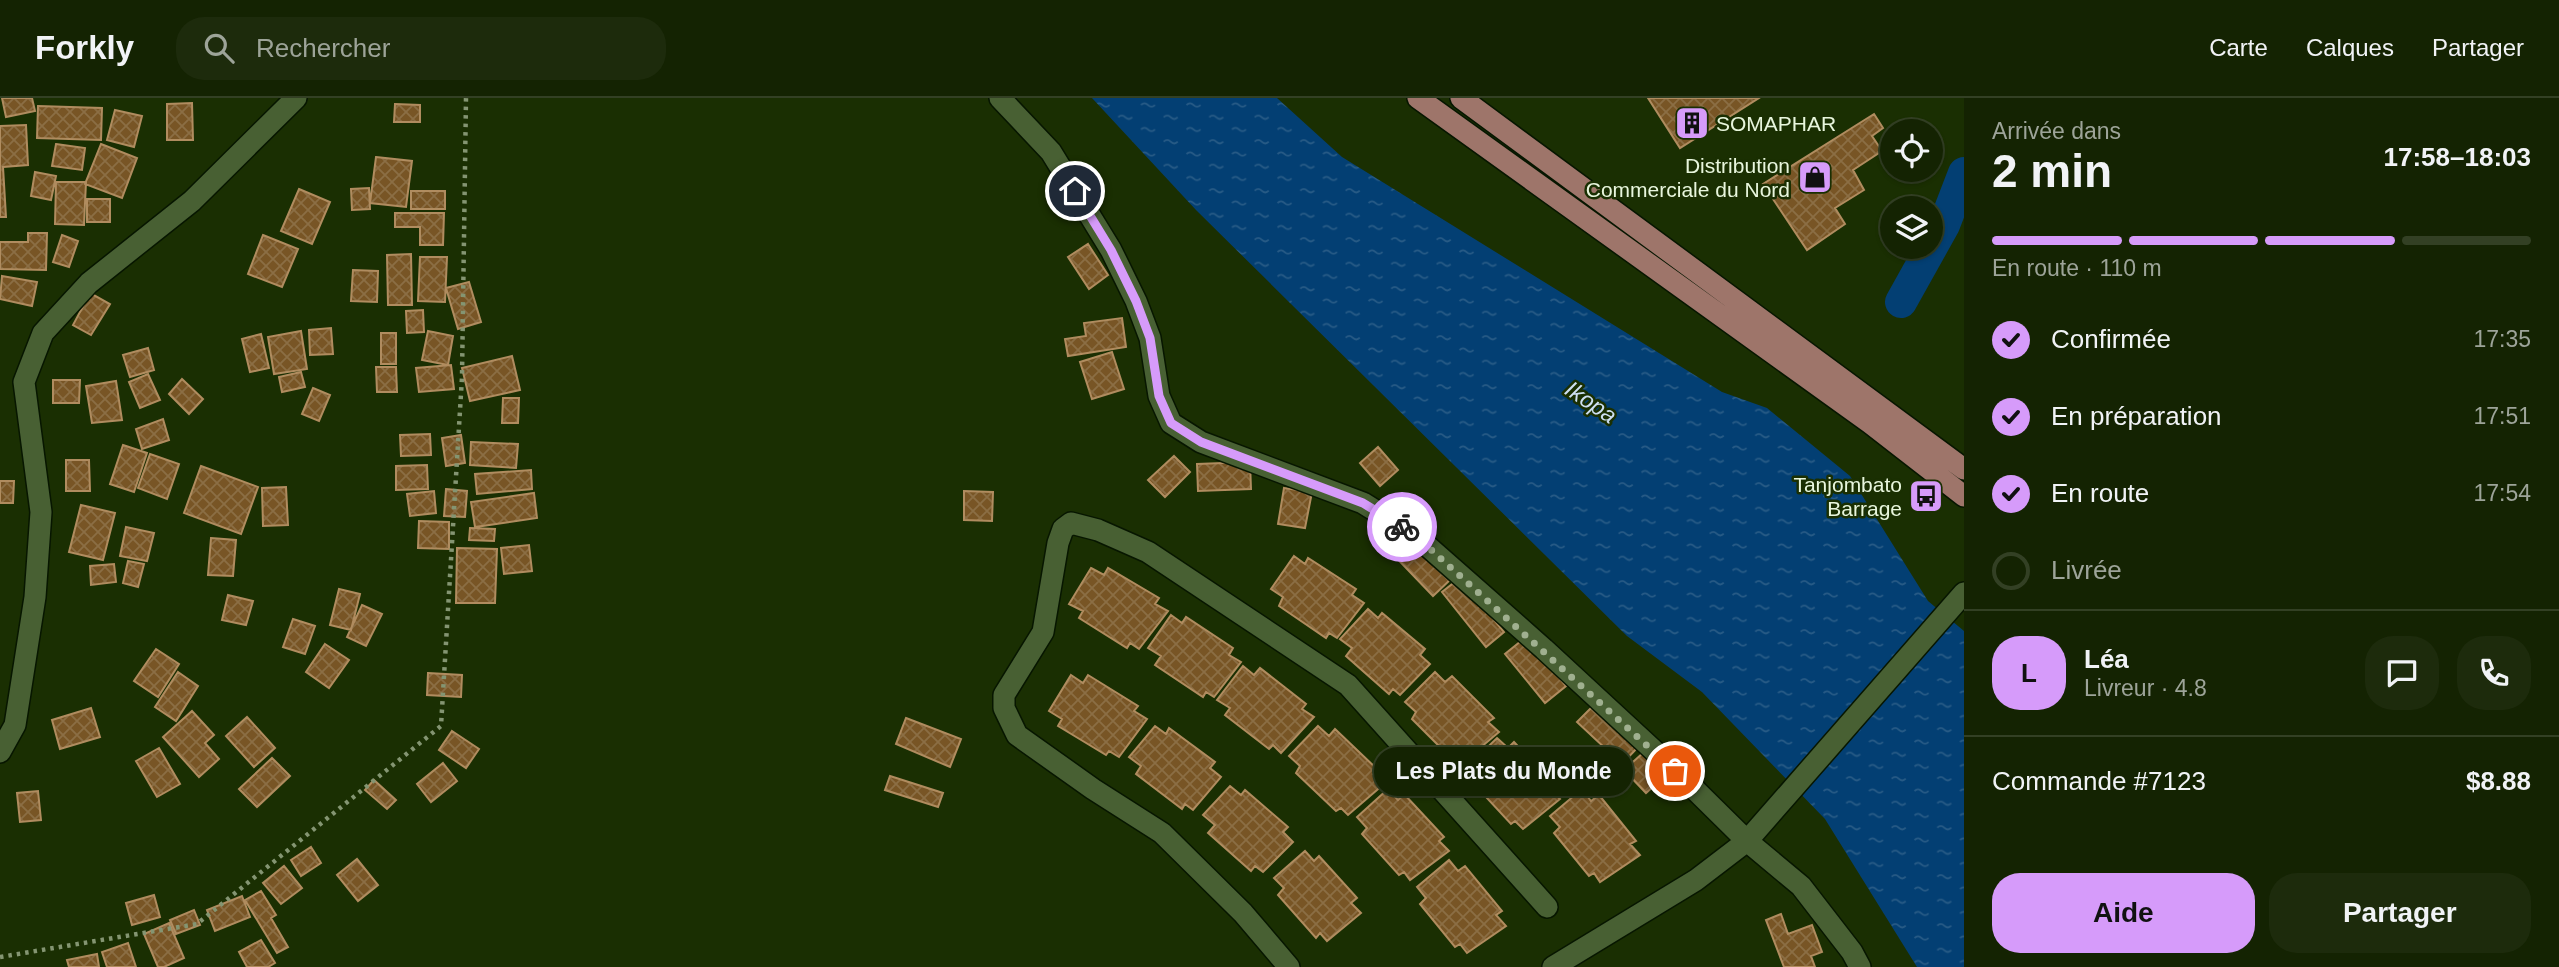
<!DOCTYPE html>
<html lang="fr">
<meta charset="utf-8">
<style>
body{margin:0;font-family:Helvetica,sans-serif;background:#1d2b0c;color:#f1f3f6;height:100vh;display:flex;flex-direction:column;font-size:26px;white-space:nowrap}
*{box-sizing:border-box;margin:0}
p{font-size:23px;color:#9da499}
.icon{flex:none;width:38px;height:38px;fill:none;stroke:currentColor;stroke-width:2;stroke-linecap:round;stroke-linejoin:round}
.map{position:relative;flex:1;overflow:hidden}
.side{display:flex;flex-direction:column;background:#142302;width:595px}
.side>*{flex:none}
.fabs{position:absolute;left:1880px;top:21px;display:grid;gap:14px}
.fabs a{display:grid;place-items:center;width:63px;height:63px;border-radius:50%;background:#142302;box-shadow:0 2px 5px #0004,0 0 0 2px #334024;font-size:35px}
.pin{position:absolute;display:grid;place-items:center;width:60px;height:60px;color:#fff;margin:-30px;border:4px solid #fff;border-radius:50%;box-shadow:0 2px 7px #0007}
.courier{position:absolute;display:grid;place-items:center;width:70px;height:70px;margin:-35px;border:5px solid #d69bfa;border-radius:50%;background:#fff;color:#222;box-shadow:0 2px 9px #0007}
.bubble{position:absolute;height:49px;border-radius:24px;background:#142302;box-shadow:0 2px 5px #0004,0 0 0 2px #334024;font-size:23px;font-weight:700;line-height:49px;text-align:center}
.head em{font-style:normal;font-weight:700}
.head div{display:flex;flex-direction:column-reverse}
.head{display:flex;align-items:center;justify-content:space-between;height:119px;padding:0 28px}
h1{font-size:46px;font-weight:700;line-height:52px}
.bar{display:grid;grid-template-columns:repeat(4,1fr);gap:10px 7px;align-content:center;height:84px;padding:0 28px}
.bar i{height:9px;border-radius:5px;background:#334024}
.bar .active{background:#d69bfa}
.bar p{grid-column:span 4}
.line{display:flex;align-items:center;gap:18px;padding:0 28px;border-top:2px solid #334024}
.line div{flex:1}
.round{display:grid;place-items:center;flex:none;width:74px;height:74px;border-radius:28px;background:#1d2b0c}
ol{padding:0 28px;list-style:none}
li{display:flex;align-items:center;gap:21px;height:77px}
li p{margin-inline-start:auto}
li .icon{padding:7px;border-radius:50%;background:#d69bfa;color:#111;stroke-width:4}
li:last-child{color:#9da499}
li i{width:38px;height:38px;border:4px solid #334024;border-radius:50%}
.cta{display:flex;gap:14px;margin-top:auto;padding:14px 28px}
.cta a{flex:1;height:80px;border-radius:28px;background:#d69bfa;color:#111;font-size:28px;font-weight:700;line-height:80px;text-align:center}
.cta a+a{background:#1d2b0c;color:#f1f3f6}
header{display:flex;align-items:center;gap:42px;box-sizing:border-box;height:98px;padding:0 35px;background:#142302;border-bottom:2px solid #334024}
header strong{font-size:33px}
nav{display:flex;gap:38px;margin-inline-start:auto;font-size:24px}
.search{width:490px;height:63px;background:#1d2b0c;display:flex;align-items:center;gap:18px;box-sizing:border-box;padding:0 24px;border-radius:28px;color:#9da499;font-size:26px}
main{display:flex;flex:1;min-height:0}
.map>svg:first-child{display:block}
.water{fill:url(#water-ripples)}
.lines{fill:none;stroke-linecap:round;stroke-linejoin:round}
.canal{stroke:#033f73;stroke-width:32}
.building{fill:url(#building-cross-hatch);stroke:#b08c5f;stroke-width:2}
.minor-casing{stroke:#071600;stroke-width:24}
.major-casing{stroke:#071600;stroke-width:24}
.path{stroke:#849572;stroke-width:4.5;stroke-dasharray:3.5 5;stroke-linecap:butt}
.minor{stroke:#486033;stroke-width:21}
.major{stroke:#9e756a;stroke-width:21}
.done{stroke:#a0b090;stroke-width:7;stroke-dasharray:0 12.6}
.route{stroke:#d69bfa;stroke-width:9}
.labels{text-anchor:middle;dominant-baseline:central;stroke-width:5;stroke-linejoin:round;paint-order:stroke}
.poi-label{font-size:21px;fill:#e8f6dd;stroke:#1a2f02;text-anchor:end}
.water-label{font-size:23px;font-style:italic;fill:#cedff2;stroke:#1a2f02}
</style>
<header>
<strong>Forkly</strong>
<div class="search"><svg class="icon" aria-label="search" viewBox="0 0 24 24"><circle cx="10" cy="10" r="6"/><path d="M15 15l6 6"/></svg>Rechercher</div>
<nav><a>Carte</a><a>Calques</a><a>Partager</a></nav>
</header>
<main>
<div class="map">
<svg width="1964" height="869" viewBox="0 0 1964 869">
<defs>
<pattern id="water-ripples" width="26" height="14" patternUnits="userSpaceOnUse" patternTransform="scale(1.75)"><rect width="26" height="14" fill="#033f73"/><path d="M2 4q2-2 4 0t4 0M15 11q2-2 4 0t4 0" fill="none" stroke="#285b86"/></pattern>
<pattern id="building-cross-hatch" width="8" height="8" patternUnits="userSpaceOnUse" patternTransform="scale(1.75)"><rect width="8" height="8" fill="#785525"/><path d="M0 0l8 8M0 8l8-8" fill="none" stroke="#8b6e44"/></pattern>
</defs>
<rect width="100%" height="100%" fill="#1a2f02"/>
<path class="water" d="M1092,0H1277L1342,59L1722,294L1767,310L1850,378L1928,503L1964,533V869H1917L1825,721L1702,594L1627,538L1196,112Z"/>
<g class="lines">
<path class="canal" d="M1901,204L1944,127L1964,75"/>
</g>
<path class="building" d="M2,0H32L35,13L6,19Z
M1648,0H1759L1680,50Z
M192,5L193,42H167V6Z
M395,6L420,7V24H394Z
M38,8L102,10L101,42L37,40Z
M115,12L142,18L134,49L107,42Z
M1874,16L1883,30L1872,38L1882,53L1853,72L1864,92L1835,110L1845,126L1807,152L1763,86Z
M26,27L28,67L3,69L6,119H0V28Z
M56,46L85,50L82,72L52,68Z
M101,46L137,60L122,100L85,86Z
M376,59L412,63L406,109L370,105Z
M35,74L56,78L51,102L31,98Z
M56,84H86L84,127L55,126Z
M369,90L370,111L352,112L351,91Z
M299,91L330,104L312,146L281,133Z
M411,93H445V111H411Z
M87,101H110V124H87Z
M395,115H444L443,147H420V129H395Z
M28,135H47L46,172L0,171V144H28Z
M62,137L78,143L69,169L53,164Z
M263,137L298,151L282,189L248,176Z
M1088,146L1108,177L1089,191L1068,159Z
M411,156L412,207H388L387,157Z
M420,159H447L445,204L418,203Z
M353,172L378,173L377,204L351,203Z
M2,178L37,184L32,208L0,201Z
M469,184L481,224L458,231L446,190Z
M90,195L110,206L91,237L73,227Z
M423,212L424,234L407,235L406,213Z
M1122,220L1126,249L1068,258L1065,241L1086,238L1084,225Z
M331,230L333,256L310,257L309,232Z
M301,233L307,271L274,276L268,239Z
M428,233L453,238L448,267L422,262Z
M381,235H396V266H381Z
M261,236L269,270L250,274L242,241Z
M148,250L154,272L130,279L123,257Z
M1112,254L1124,291L1092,301L1080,264Z
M512,258L520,292L470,303L462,270Z
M451,267L454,291L419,294L416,270Z
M376,269H396L397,294H377Z
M301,274L305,289L282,294L279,279Z
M148,276L160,302L140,310L129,284Z
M182,281L203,301L189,316L169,296Z
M53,282H80L79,305H53Z
M116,283L122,322L92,325L86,288Z
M313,290L330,297L319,323L302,316Z
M503,300H519L518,325H502Z
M163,321L169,342L142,351L136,331Z
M430,336L431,357L401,358L400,337Z
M461,337L465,365L446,368L442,340Z
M471,344L518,346L516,370L470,367Z
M123,347L147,355L134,394L110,386Z
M1378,349L1398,372L1380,388L1360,365Z
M150,356L179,366L167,401L138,390Z
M1174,358L1190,374L1165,399L1148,382Z
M66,362H89L90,393H66Z
M1250,364L1251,391L1198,393L1197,366Z
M427,367L428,391L396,392V368Z
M201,368L258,389L241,436L184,415Z
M531,372L532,391L477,396L475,376Z
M0,383H14L13,405H0Z
M286,389L288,427L263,428L262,390Z
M1284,390L1312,394L1305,430L1278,426Z
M446,391L467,393L465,419L444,418Z
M434,393L436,415L410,418L407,396Z
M964,393L993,394L992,423L964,422Z
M534,395L537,420L475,429L471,404Z
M81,407L115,415L103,462L69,454Z
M419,423L449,424V451L418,450Z
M126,429L154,435L147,463L120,458Z
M470,430L495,431L494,443L469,442Z
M1404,432L1451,481L1433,498L1386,449Z
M211,440L236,442L233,478L208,477Z
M529,447L532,473L504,476L501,450Z
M457,450L497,451L495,505H456Z
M1294,458L1305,466L1308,460L1356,491L1352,497L1364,505L1337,540L1329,535L1326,540L1279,508L1283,499L1271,491Z
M128,463L144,466L138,489L123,485Z
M114,466L116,484L91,487L90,468Z
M1091,470L1104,477L1108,470L1159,500L1155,506L1168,513L1139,551L1130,545L1127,550L1079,520L1083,513L1069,506Z
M1460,480L1504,534L1486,549L1442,494Z
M339,491L360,496L351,532L330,527Z
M228,497L253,503L246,527L222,522Z
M362,507L382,516L366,548L347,539Z
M1368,511L1378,520L1382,515L1425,551L1420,557L1430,566L1400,597L1393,591L1389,596L1346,558L1352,550L1340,541Z
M1171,517L1182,525L1186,519L1233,550L1229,557L1241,564L1214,599L1206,594L1203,599L1155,567L1161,558L1148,550Z
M293,521L315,528L305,556L283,549Z
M1526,539L1566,588L1545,605L1505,556Z
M325,546L349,562L329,590L306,574Z
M156,551L179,566L158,599L134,583Z
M1243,568L1254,577L1260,570L1306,606L1302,611L1314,619L1281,655L1273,647L1269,651L1225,617L1230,610L1217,602Z
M178,574L198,588L176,623L155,609Z
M1435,574L1445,584L1452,578L1494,620L1488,624L1499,634L1462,665L1455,656L1451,660L1412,621L1416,614L1405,604Z
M428,575L462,577L461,599L427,597Z
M1071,577L1083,585L1088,577L1138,608L1134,613L1147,621L1119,659L1109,653L1106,657L1058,628L1062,621L1049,613Z
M1595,606L1639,648L1622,666L1577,624Z
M91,610L100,639L60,651L52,622Z
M192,613L214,637L205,645L219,661L199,679L163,639Z
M247,619L275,650L254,669L226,638Z
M906,620L961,641L950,669L896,646Z
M1155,628L1166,636L1169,630L1215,664L1210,670L1221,679L1193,712L1185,706L1182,711L1136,676L1141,668L1129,659Z
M1318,628L1329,638L1335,631L1378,672L1373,676L1384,686L1348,717L1341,710L1336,713L1296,675L1300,668L1289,658Z
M452,633L479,651L466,670L439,652Z
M1497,640L1508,650L1514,644L1555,687L1549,691L1560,701L1523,731L1515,723L1511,726L1473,685L1478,679L1467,669Z
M159,650L180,686L157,699L136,663Z
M1643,655L1665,678L1646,695L1624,672Z
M272,660L290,678L257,709L239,691Z
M443,665L457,683L431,704L417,686Z
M890,678L943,695L938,709L885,692Z
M374,682L396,702L387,711L365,692Z
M1230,688L1241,697L1245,692L1288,729L1283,734L1293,744L1263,774L1255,768L1251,773L1208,735L1215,727L1203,717Z
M1388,691L1398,702L1404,696L1444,739L1439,743L1449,753L1410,782L1404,774L1399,777L1362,736L1367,730L1357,719Z
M1582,691L1591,703L1599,697L1636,743L1630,746L1640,757L1600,784L1594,775L1589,778L1554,735L1560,729L1550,718Z
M38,693L41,722L20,724L17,695Z
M311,749L321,765L301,778L291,762Z
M1305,753L1314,763L1319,758L1357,800L1351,805L1361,815L1327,843L1320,835L1316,840L1278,797L1284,790L1274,780Z
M357,761L378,787L358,803L337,777Z
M1449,762L1458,773L1465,768L1502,813L1496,817L1506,828L1467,855L1460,846L1455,849L1420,806L1426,800L1417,789Z
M284,768L302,790L281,806L263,785Z
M261,793L276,817L271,820L288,849L277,855L245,802Z
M154,797L160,819L132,827L126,805Z
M242,798L250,819L215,833L207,812Z
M194,812L200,827L176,836L170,822Z
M1781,816L1788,836L1812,827L1822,854L1811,858L1815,869H1784L1766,822Z
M169,825L184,860L164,869H158L144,836Z
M261,842L275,865L268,869H247L239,854Z
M128,845L136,869H107L102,854Z
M97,856L99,869H69L67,862Z"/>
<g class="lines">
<g class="minor-casing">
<path id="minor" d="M1000,0L1051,54L1111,152L1136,203L1150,240L1159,298L1171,325L1201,344L1363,405L1416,438L1544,551L1675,672L1747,743L1801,788L1852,854L1860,869
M0,654L15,627L35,499L41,414L24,284L43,235L89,185L192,103L296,0
M1289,869L1243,815L1162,735L1093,691L1017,637L1004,610V597L1043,534L1058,445L1063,431L1071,425L1098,432L1148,454L1348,587L1547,809
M1553,869L1696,782L1747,743L1964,495"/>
</g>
<g class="major-casing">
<path id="major" d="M1418,0L1870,325L1964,398
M1461,0L1964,371"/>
</g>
<path class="path" d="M0,859L197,826L441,628L462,279L466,0"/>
<use href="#minor" class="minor"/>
<use href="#major" class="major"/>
</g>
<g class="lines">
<path class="done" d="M1402,429L1416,438L1675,673"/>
<path class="route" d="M1075,93L1111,152L1136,203L1150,240L1159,298L1171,325L1201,344L1363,405L1402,429"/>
</g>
<defs>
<g id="building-square" transform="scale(1.75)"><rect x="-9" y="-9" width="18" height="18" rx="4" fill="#d69bfa" stroke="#1a2f02"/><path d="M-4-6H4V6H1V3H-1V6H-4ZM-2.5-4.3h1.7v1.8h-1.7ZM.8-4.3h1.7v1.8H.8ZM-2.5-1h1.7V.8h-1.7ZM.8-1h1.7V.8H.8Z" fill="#111"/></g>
<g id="shop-square" transform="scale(1.75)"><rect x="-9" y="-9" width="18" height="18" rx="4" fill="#d69bfa" stroke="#1a2f02"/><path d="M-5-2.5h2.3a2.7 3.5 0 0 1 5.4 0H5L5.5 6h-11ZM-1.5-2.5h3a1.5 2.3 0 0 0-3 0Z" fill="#111"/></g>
<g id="bus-square" transform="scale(1.75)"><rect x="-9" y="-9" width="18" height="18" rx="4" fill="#d69bfa" stroke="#1a2f02"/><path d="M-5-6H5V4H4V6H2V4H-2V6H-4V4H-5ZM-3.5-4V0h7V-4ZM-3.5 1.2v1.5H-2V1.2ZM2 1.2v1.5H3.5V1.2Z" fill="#111"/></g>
</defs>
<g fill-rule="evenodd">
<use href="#building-square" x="1692" y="25"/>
<use href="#shop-square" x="1815" y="79"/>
<use href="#bus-square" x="1926" y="398"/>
</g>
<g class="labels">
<g class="poi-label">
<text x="1716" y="25" text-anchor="start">SOMAPHAR</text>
<text x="1790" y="67">Distribution<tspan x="1790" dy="24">Commerciale du Nord</tspan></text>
<text x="1902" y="386">Tanjombato<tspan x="1902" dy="24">Barrage</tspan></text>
</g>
<g class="water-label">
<text transform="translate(1591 304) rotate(34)">Ikopa</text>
</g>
</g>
</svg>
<div class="fabs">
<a><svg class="icon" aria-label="locate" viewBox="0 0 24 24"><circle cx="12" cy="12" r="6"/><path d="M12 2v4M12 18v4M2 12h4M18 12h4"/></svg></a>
<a><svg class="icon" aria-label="layers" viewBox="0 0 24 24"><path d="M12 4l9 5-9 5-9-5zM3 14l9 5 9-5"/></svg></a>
</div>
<div class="pin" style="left:1675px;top:673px;background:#ea580c"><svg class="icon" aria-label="bag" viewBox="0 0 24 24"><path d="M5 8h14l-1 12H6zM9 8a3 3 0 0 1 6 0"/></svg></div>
<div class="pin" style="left:1075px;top:93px;background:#1f2937"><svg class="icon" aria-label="home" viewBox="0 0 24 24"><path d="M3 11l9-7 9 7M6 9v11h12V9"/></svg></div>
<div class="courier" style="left:1402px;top:429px"><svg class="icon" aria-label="bike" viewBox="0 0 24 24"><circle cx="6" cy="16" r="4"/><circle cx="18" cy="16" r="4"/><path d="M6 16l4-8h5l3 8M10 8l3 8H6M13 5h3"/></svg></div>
<div class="bubble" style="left:1374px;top:649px;width:259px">Les Plats du Monde</div>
</div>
<section class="side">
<div class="head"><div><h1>2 min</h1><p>Arrivée dans</p></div><em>17:58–18:03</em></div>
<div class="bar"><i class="active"></i><i class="active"></i><i class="active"></i><i></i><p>En route · 110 m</p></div>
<ol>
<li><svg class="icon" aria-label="check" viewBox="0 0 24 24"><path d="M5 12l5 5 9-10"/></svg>Confirmée<p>17:35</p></li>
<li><svg class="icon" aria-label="check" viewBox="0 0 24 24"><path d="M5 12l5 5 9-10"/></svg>En préparation<p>17:51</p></li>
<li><svg class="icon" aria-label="check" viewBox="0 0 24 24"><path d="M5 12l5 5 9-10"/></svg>En route<p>17:54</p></li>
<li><i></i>Livrée</li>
</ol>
<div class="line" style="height:126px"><b class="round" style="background:#d69bfa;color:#111">L</b><div><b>Léa</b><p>Livreur · 4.8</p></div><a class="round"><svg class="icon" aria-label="chat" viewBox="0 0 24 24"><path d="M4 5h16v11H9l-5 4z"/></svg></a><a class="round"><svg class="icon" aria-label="phone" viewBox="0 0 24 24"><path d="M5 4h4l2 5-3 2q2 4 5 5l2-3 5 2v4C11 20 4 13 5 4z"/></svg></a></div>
<div class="line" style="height:91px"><div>Commande #7123</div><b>$8.88</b></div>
<div class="cta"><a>Aide</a><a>Partager</a></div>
</section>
</main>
